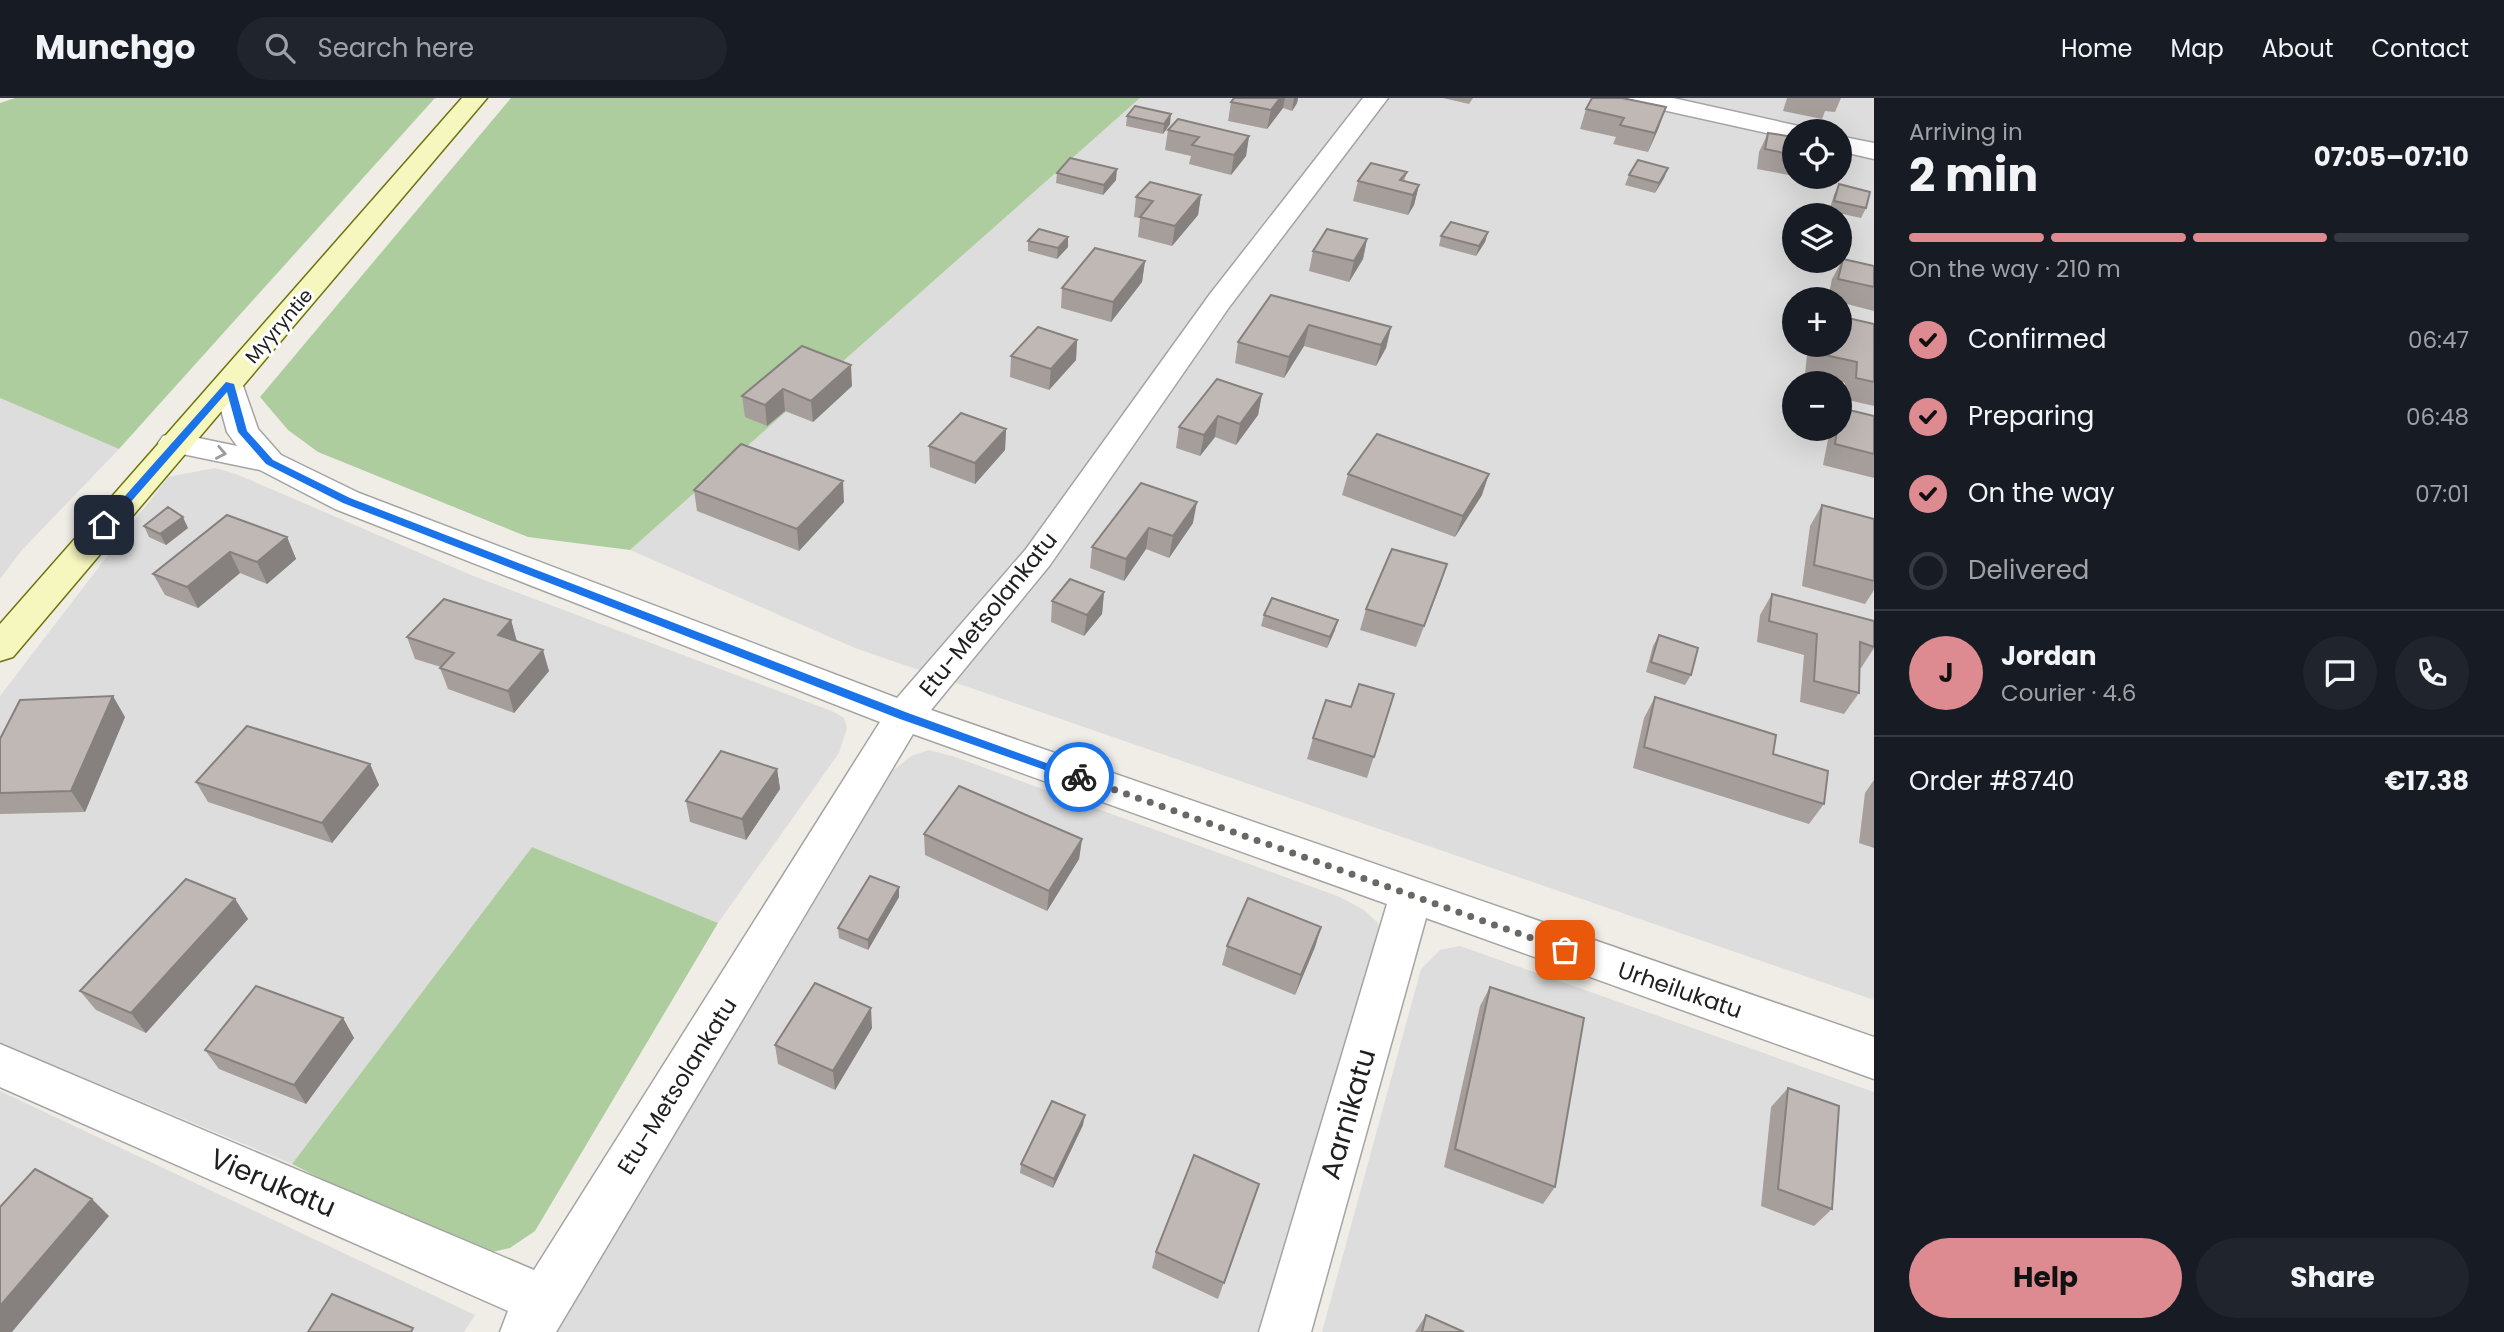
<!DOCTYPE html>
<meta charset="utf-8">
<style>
body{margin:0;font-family:Poppins,sans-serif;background:#20242c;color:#f1f3f6;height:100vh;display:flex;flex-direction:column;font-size:26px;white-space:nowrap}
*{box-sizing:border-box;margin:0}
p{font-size:23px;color:#9ea1a6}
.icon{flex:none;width:38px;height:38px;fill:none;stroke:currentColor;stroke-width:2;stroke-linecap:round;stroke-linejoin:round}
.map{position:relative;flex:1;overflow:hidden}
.details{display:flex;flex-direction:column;background:#171b24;width:630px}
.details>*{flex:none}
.buttons{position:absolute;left:1782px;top:21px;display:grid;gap:14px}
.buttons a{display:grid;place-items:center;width:70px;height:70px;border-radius:50%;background:#171b24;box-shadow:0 7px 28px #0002;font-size:35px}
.pin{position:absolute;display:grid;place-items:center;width:60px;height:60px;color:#fff;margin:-30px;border-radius:14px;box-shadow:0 4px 10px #0006}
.courier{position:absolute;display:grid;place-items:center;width:70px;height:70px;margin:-35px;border:5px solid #1a73e8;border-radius:50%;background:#fff;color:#222;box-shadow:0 2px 9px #0007}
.overview em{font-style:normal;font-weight:700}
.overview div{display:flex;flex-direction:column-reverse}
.overview{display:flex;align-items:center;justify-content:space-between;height:119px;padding:0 35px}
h1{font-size:46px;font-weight:700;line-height:52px}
.bar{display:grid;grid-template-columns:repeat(4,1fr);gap:10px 7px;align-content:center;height:84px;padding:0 35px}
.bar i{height:9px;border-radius:5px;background:#363941}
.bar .active{background:#dd8b91}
.bar p{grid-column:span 4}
.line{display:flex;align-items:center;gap:18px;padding:0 35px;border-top:2px solid #363941}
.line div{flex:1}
.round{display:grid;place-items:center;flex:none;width:74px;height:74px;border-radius:37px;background:#20242c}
ol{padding:0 35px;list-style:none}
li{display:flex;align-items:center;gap:21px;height:77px}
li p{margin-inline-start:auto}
li .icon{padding:7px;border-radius:50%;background:#dd8b91;color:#111;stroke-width:4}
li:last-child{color:#9ea1a6}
li i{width:38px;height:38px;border:4px solid #363941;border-radius:50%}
.button{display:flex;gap:14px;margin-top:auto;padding:14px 35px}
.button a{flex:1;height:80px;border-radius:42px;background:#dd8b91;color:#111;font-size:28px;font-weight:700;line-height:80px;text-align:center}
.button a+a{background:#20242c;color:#f1f3f6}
header{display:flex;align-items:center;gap:42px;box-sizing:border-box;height:98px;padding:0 35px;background:#171b24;border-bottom:2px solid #363941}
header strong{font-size:33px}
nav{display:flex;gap:38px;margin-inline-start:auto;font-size:24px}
.search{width:490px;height:63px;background:#20242c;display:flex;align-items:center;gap:18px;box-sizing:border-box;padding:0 24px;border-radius:38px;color:#9ea1a6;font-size:26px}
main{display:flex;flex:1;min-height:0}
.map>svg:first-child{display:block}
.residential{fill:#dedddd;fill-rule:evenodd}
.forest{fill:#aecd9e}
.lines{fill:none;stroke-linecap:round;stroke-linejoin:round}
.street-casing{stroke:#a4a4a4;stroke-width:3}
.secondary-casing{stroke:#6d730b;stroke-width:3}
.street{fill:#fff;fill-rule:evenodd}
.secondary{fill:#f6f6bf;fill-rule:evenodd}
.wall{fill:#a59e9b}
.shaded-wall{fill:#86817e}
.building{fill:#c0b8b4;stroke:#86817e;stroke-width:2}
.oneway{stroke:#9b9b9b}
.route{fill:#1a73e8}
.done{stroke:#696866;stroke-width:7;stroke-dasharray:0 12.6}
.labels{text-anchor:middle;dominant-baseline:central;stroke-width:6;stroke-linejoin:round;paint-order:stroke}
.far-street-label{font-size:19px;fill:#202020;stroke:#fff}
.street-label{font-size:23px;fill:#202020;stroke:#fff}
.near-street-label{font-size:28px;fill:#202020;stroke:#fff}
</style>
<header>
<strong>Munchgo</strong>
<div class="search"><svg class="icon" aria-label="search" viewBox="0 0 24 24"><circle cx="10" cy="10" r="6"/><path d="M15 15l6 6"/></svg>Search here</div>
<nav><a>Home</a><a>Map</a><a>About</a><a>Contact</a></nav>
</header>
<main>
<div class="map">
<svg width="1874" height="1234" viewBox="0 0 1874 1234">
<rect width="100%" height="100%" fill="#f0ede7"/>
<path class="residential" d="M1140,0H1874V902L855,550L630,452ZM1794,33H1839V79H1794ZM1794,117H1839V163H1794ZM1794,201H1839V247H1794ZM1794,285H1839V331H1794Z
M0,300L119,351L22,452L0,481Z
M215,370L236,376L471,477L834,614L844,620L847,630L839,655L718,825L532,749L292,1066L0,945V598L168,379Z
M929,652L955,659L1340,799L1364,812L1378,825L1381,840L1259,1234H551L890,675L911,658Z
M1460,848L1874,994V1234H1322L1421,871L1440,852Z
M0,993L475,1217L464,1234H0Z"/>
<path class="forest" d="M15,0H435L119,351L0,300V5Z
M511,0H1140L630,452L528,439L318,354L288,332L260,299Z
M532,749L718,825L535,1133L510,1150L474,1158L292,1066Z"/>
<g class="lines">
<g class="street-casing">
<path id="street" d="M1363,0H1388L1230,208L1050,467L931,612L1874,939V981L1426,820L1311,1234H1259L1387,806L913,636L556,1234H500L508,1213L0,989V946L534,1172L880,624L335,411L260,372L163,352L158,345L163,338L174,335L237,348L227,334L214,286L218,279L229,277L240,279L258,331L281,357L359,395L897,600L1026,451L1210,196Z
M1628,0H1673L1803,29L1806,33H1794V41L1631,5Z
M1839,38L1874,45V61L1839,53Z"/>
</g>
<g class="secondary-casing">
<path id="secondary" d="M462,0H487L13,559L0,563V526Z"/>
</g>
<use href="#street" class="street"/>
<use href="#secondary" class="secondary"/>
</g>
<path class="wall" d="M1234,0H1298L1297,5L1292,13L1283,10L1267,31L1228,23L1231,4Z
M1443,0H1473L1469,6Z
M1592,0L1659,29L1648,54L1613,46L1616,39L1580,31L1586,11Z
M1787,0H1841L1835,14L1825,13L1822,21L1783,13Z
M1127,18L1170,26L1163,36L1126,28Z
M1168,32L1249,38L1246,58L1231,77L1189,66L1191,58L1165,52Z
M1768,35L1794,39V78L1757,71L1759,54Z
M1668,70L1664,80L1655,95L1625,87L1629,77Z
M1407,74L1404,83L1419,87L1414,107L1408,117L1353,103L1358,83Z
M1057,75L1116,82L1103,97L1056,85Z
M1796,79H1834L1831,85Z
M1839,86L1866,110L1861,120L1829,113L1834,97Z
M1201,97L1198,117L1172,148L1138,139L1140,120L1134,119L1136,99Z
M1488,134L1485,144L1476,158L1439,148L1441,138Z
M1068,139V149L1057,161L1028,153V143Z
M1367,141L1363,161L1349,184L1309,173L1313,153Z
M1843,161L1874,168V213L1839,204V201H1828L1832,181Z
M1145,163L1142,184L1111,224L1061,210L1062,190Z
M1271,197L1391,229L1386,250L1376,268L1304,248L1284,280L1235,265L1238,244Z
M1874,226V308L1844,301L1845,285L1805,276L1808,247H1839Z
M1077,242L1076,262L1049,292L1010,279L1011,258Z
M802,248L852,288L813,324L785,313L767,328L745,319L742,298Z
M1262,296L1258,317L1236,347L1215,339L1200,358L1176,350L1179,329Z
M1841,310L1874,318V380L1823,367L1830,331H1839V313Z
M1006,331L1005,352L975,386L930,369L929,348Z
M1348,376L1482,397L1455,439L1342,397Z
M1141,385L1193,425L1169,460L1146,451L1124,483L1090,470L1092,449Z
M694,392L844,404L799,453L697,413Z
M1822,407L1874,421V492L1865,506L1802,488L1810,428Z
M227,417L287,439L296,461L267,486L240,475L198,510L165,497L153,476Z
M144,428L188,430L166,447L149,439Z
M1447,466L1416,549L1360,532L1366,511Z
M1104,494L1102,516L1084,538L1051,524L1052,503Z
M1772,496L1874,523V550L1861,570H1859V595L1844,616L1800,604L1804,557L1757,544L1760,517Z
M1264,517L1335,532L1327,550L1261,528Z
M511,522L517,544L549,573L514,615L448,591L440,570L441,569L415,561L407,539Z
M1659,537L1691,577L1685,587L1646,574L1653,548Z
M1394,596L1367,680L1307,661L1313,640L1351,609Z
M1655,599L1773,656L1824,706L1809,726L1633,670L1644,620Z
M125,619L85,714L0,716V641Z
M370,666L379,687L332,745L208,704L196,684Z
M777,671L780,691L746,742L690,724L686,703Z
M1874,682V750L1859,745L1865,695Z
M924,736L1082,741L1079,761L1047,813L925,757Z
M899,789V799L868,852L839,840L838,830Z
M235,801L248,821L146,935L96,912L80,893Z
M1321,829L1315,849L1295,897L1222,867L1227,848Z
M1490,889L1555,1089L1543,1106L1444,1069L1480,908Z
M343,920L354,940L306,1006L219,971L205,952Z
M872,930L835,992L778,966L775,947Z
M1788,990L1832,1111L1814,1128L1761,1108L1771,1009Z
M1083,1027L1053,1090L1020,1075L1021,1066Z
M1259,1086L1218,1201L1152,1170L1156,1154Z
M1426,1217L1464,1234H1415Z"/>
<path class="shaded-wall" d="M1280,0H1285L1283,10L1267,31L1271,12Z
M1294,0H1298L1297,5L1292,13Z
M1666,9L1659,29L1648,54L1655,35Z
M1171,16L1170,26L1163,36L1164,26Z
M1249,38L1246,58L1231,77L1234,57Z
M1668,70L1664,80L1655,95L1659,85Z
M1117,71L1116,82L1103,97L1104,87Z
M1419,87L1414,107L1408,117L1413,97Z
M1201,97L1198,117L1172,148L1175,128Z
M1488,134L1485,144L1476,158L1479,148Z
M1068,139V149L1057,161L1058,150Z
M1367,141L1363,161L1349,184L1354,163Z
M1145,163L1142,184L1111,224L1113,204Z
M1309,227L1304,248L1284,280L1289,259Z
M1391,229L1386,250L1376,268L1381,247Z
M1077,242L1076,262L1049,292L1051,271Z
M851,267L852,288L813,324L811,303Z
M783,291L785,313L767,328L765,307Z
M1262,296L1258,317L1236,347L1240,326Z
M1218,318L1215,339L1200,358L1204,337Z
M1006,331L1005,352L975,386V365Z
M1489,376L1482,397L1455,439L1463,418Z
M843,383L844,404L799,453L797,431Z
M1197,404L1193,425L1169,460L1173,438Z
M183,419L188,430L166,447L160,436Z
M1149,430L1146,451L1124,483L1126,461Z
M287,439L296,461L267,486L257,464Z
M230,454L240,475L198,510L187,489Z
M1447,466L1440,488L1416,549L1424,528Z
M1104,494L1102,516L1084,538L1087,517Z
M511,522L517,544L498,537Z
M1338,522L1335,532L1327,550L1330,539Z
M543,552L549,573L514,615L508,593Z
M113,598L125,619L85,714L71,693Z
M370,666L379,687L332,745L322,725Z
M777,671L780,691L746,742L742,721Z
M1082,741L1079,761L1047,813L1049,793Z
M899,789V799L868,852V842Z
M235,801L248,821L146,935L131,915Z
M1321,829L1315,849L1295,897L1301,877Z
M871,910L872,930L835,992L833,973Z
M343,920L354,940L306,1006L294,987Z
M1085,1017L1083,1027L1053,1090L1054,1081Z
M92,1101L109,1118L12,1234H0V1208Z"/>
<path class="building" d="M1234,0H1280L1271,12L1231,4Z
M1592,0H1622L1666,9L1655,35L1620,27L1624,20L1586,11Z
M1135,8L1171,16L1164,26L1127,18Z
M1178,21L1249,38L1234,57L1192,47L1199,39L1168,32Z
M1768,35L1794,39V57L1765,51Z
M1839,48L1842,49L1840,66L1839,65Z
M1070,60L1117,71L1104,87L1057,75Z
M1638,62L1668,70L1659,85L1629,77Z
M1371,65L1407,74L1400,82L1419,87L1413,97L1358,83Z
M1150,84L1201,97L1175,128L1140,119L1153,103L1136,99Z
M1839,86L1870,94L1866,110L1834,103Z
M1451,124L1488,134L1479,148L1441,138Z
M1039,131L1068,139L1058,150L1028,143Z
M1327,131L1367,141L1354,163L1313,153Z
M1095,150L1145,163L1113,204L1062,190Z
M1843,161L1874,168V189L1838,181Z
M1271,197L1391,229L1381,247L1309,227L1289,259L1238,244Z
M1839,218L1874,226V284L1856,280L1857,264L1816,255L1817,247H1839Z
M1038,229L1077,242L1051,271L1011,258Z
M802,248L851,267L811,303L783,291L765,307L742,298Z
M1217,281L1262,296L1240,326L1218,318L1204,337L1179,329Z
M1841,310L1874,318V356L1835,346L1837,331H1839V320Z
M961,315L1006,331L975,365L929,348Z
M1377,336L1489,376L1463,418L1348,376Z
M741,346L843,383L797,431L694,392Z
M1141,385L1197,404L1173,438L1149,430L1126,461L1092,449Z
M1822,407L1874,421V483L1814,467Z
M168,409L183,419L160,436L144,428Z
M227,417L287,439L257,464L230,454L187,489L153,476Z
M1392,451L1447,466L1424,528L1366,511Z
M1070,481L1104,494L1087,517L1052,503Z
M1772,496L1874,523V549L1860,544L1859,595L1814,583L1817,536L1769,523Z
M1272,500L1338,522L1330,539L1264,517Z
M444,501L511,522L498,537L543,552L508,593L440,570L454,555L407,539Z
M1659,537L1698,550L1691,577L1651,564Z
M1359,586L1394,596L1374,659L1313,640L1326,602L1351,609Z
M113,598L71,693L0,695V641L20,602Z
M1655,599L1776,637L1773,656L1828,673L1824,706L1644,649Z
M247,628L370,666L322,725L196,684Z
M721,653L777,671L742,721L686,703Z
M959,688L1082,741L1049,793L924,736Z
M870,778L899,789L868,842L838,830Z
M186,781L235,801L131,915L80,893Z
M1248,800L1321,829L1301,877L1227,848Z
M815,885L871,910L833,973L775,947Z
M256,888L343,920L294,987L205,952Z
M1490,889L1584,920L1555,1089L1455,1051Z
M1788,990L1839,1008L1832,1111L1778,1091Z
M1052,1003L1085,1017L1054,1081L1021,1066Z
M1194,1057L1259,1086L1224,1185L1156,1154Z
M35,1071L92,1101L0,1208V1109Z
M332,1196L413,1230L411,1234H308Z
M1426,1217L1464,1234H1422Z"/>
<defs><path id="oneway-chevron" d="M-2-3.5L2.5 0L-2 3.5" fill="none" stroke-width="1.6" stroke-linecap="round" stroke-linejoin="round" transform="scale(1.75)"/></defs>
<use class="oneway" href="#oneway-chevron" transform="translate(221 355) rotate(11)"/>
<path class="route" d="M226,284L234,286L247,333L273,362L350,400L908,615L1085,679L1079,684L900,621L343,405L266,366L238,334L227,294L108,430H101V425Z"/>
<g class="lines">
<path class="done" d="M1079,679L1565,852"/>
</g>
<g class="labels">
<g class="far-street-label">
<text transform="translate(279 228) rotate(-49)">Myyryntie</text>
</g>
<g class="street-label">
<text transform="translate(988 516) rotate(-51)">Etu-Metsolankatu</text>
<text transform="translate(1680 892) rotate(19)">Urheilukatu</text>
<text transform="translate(677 988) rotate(-58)">Etu-Metsolankatu</text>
</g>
<g class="near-street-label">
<text transform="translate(1348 1016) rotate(-74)">Aarnikatu</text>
<text transform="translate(273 1085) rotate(23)">Vierukatu</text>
</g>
</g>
</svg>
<div class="buttons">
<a><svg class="icon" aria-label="locate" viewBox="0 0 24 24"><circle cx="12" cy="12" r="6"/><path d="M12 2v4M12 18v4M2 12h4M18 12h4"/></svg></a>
<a><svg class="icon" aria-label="layers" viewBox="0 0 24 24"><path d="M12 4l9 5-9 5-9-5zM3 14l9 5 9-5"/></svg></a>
<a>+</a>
<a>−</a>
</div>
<div class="pin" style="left:1565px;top:852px;background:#ea580c"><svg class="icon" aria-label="bag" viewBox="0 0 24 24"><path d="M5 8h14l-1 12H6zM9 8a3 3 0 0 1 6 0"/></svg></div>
<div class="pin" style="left:104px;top:427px;background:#1f2937"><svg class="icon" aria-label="home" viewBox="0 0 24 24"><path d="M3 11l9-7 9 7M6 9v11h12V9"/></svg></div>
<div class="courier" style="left:1079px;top:679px"><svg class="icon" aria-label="bike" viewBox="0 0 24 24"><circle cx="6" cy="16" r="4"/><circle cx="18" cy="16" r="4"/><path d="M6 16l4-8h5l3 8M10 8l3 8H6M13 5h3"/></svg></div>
</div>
<section class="details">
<div class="overview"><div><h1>2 min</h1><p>Arriving in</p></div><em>07:05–07:10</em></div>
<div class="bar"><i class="active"></i><i class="active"></i><i class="active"></i><i></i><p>On the way · 210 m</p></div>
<ol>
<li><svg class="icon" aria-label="check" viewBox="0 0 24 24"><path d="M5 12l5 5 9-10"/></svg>Confirmed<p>06:47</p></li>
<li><svg class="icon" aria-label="check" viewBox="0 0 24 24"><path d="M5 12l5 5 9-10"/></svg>Preparing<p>06:48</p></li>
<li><svg class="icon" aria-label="check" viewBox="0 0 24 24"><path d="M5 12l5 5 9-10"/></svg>On the way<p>07:01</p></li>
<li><i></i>Delivered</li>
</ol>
<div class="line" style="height:126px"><b class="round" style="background:#dd8b91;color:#111">J</b><div><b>Jordan</b><p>Courier · 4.6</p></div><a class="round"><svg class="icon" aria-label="chat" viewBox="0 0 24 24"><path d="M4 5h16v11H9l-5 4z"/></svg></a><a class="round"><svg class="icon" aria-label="phone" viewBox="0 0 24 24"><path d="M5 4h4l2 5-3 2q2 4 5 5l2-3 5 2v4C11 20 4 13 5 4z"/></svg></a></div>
<div class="line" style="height:91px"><div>Order #8740</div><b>€17.38</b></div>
<div class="button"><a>Help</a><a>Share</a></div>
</section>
</main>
